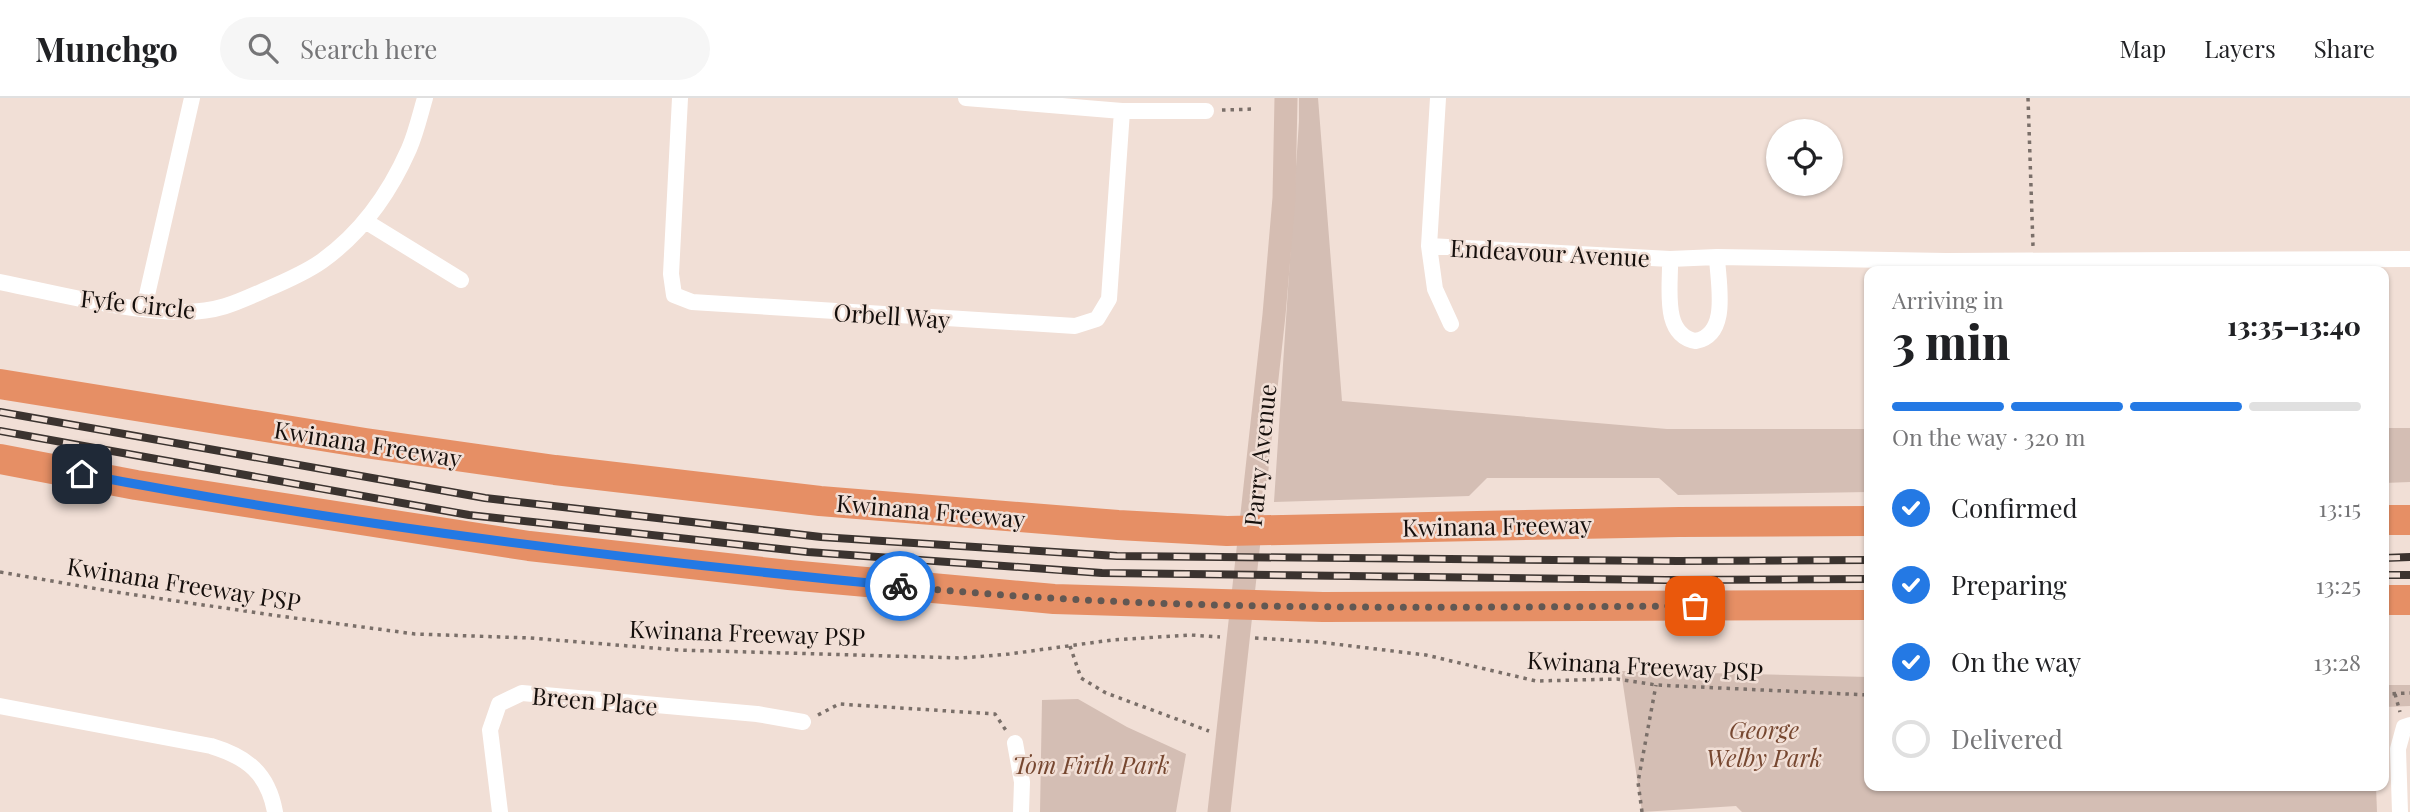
<!DOCTYPE html>
<meta charset="utf-8">
<style>
body{margin:0;font-family:"Playfair Display",serif;background:#f6f6f6;color:#202124;height:100vh;display:flex;flex-direction:column;font-size:26px;white-space:nowrap}
*{box-sizing:border-box;margin:0}
p{font-size:23px;color:#757577}
.icon{flex:none;width:38px;height:38px;fill:none;stroke:currentColor;stroke-width:2;stroke-linecap:round;stroke-linejoin:round}
.map{position:relative;flex:1;overflow:hidden}
.side{position:absolute;left:1864px;top:168px;width:525px;height:525px;display:flex;flex-direction:column;background:#fff;border-radius:14px;box-shadow:0 2px 5px #0004}
.side>*{flex:none}
.fabs{position:absolute;left:1766px;top:21px;display:grid;gap:14px}
.fabs a{display:grid;place-items:center;width:77px;height:77px;border-radius:50%;background:#fff;box-shadow:0 2px 5px #0004;font-size:35px}
.pin{position:absolute;display:grid;place-items:center;width:60px;height:60px;color:#fff;margin:-30px;border-radius:14px;box-shadow:0 4px 10px #0006}
.courier{position:absolute;display:grid;place-items:center;width:70px;height:70px;margin:-35px;border:5px solid #2479e4;border-radius:50%;background:#fff;color:#222;box-shadow:0 2px 9px #0007}
.headline em{font-style:normal;font-weight:800}
.headline div{display:flex;flex-direction:column-reverse}
.headline{display:flex;align-items:center;justify-content:space-between;height:119px;padding:0 28px}
h1{font-size:46px;font-weight:800;line-height:52px}
.bar{display:grid;grid-template-columns:repeat(4,1fr);gap:10px 7px;align-content:center;height:84px;padding:0 28px}
.bar i{height:9px;border-radius:5px;background:#e0e0e0}
.bar .on{background:#2479e4}
.bar p{grid-column:span 4}
ol{padding:0 28px;list-style:none}
li{display:flex;align-items:center;gap:21px;height:77px}
li p{margin-inline-start:auto}
li .icon{padding:7px;border-radius:50%;background:#2479e4;color:#fff;stroke-width:4}
li:last-child{color:#757577}
li i{width:38px;height:38px;border:4px solid #e0e0e0;border-radius:50%}
header{display:flex;align-items:center;gap:42px;box-sizing:border-box;height:98px;padding:0 35px;background:#fff;border-bottom:2px solid #e0e0e0}
header strong{font-size:33px}
nav{display:flex;gap:38px;margin-inline-start:auto;font-size:24px}
.search{width:490px;height:63px;background:#f6f6f6;display:flex;align-items:center;gap:18px;box-sizing:border-box;padding:0 24px;border-radius:38px;color:#757577;font-size:26px}
.map>svg:first-child{display:block}
.green{fill:#d4beb4}
.lines{fill:none;stroke-linecap:round;stroke-linejoin:round}
.path{stroke:#7a6f69;stroke-width:3.5;stroke-dasharray:3.5 5;stroke-linecap:butt}
.minor{stroke:#fff;stroke-width:16}
.secondary{stroke:#d5bdb2;stroke-width:23}
.motorway{stroke:#e68f65;stroke-width:30}
.rail-casing{stroke:#3b332f;stroke-width:8}
.rail{stroke:#f1dfd6;stroke-width:5;stroke-dasharray:16;stroke-linecap:butt}
.done{stroke:#625853;stroke-width:7;stroke-dasharray:0 12.6}
.route{stroke:#2479e4;stroke-width:9}
.labels{text-anchor:middle;dominant-baseline:central;stroke-width:5;stroke-linejoin:round;paint-order:stroke}
.street-label{font-size:24px;fill:#150f0c;stroke:#f1dfd6}
.park-label{font-size:24px;font-style:italic;fill:#764730;stroke:#f1dfd6}
</style>
<header>
<strong>Munchgo</strong>
<div class="search"><svg class="icon" aria-label="search" viewBox="0 0 24 24"><circle cx="10" cy="10" r="6"/><path d="M15 15l6 6"/></svg>Search here</div>
<nav><a>Map</a><a>Layers</a><a>Share</a></nav>
</header>
<div class="map">
<svg width="2410" height="714" viewBox="0 0 2410 714">
<rect width="100%" height="100%" fill="#f1dfd6"/>
<path class="green" d="M1299,0H1318L1342,303L1667,331H1869V394L1678,397L1659,380H1487L1469,398L1274,404L1299,23Z
M2384,330H2410V384L2384,385Z
M1621,573L1869,579V688H2376L2377,714H1742L1736,708L1642,714Z
M2384,587H2410V608L2384,609Z
M1078,601L1127,629L1186,656L1176,714H1040L1042,602Z"/>
<g class="lines">
<path class="path" d="M2028,0L2033,148
M1222,12L1255,11
M0,474L115,494L272,517L415,536L530,540L678,552L962,560L1009,556L1112,542L1190,537L1220,539
M1255,540L1318,544L1426,557L1536,583L1617,581L1656,587L1869,597
M1070,548L1081,580L1106,595L1209,633
M2384,596L2410,595
M2395,596L2400,614
M818,617L839,606L995,616L1007,634
M1642,714L1638,684L1656,587"/>
<path class="minor" d="M680,0L671,176L674,197L692,204L1075,228L1097,221L1109,201L1122,13
M966,0L1122,13H1206
M1438,0L1429,148L1435,191L1451,226
M365,123L461,182
M1429,148L1670,161L1717,159L1946,163L2410,161
M1670,161C1671,188 1661,237 1696,243C1730,236 1718,186 1717,159
M0,184C60,196 122,213 184,214C217,214 236,205 265,192C284,184 305,175 322,163C361,135 390,94 409,51C416,35 420,17 425,0
M144,210L192,0
M0,608L211,648C247,659 268,675 275,714
M1015,645L1022,684L1021,714
M500,714L490,632L499,606L522,595L757,616L803,624
M2400,714L2398,651L2404,629L2410,627"/>
<path class="secondary" d="M1219,714L1274,217L1284,100L1286,0"/>
<path class="motorway" d="M0,286L365,345L555,372L820,403L1118,427L1227,433L1679,424L1869,423
M0,361L136,387L529,448L789,477L1054,501L1323,509L1869,507
M2384,422H2410
M2384,502H2410"/>
<g class="rail-casing">
<path id="rail" d="M0,314L485,400L821,439L1117,458L1678,463L1869,462
M0,333L469,417L808,454L1102,475L1666,482L1869,481
M2384,460L2410,459
M2384,477H2410"/>
</g>
<use href="#rail" class="rail"/>
</g>
<g class="lines">
<path class="done" d="M900,488C1164,515 1430,509 1695,508"/>
<path class="route" d="M82,376C352,428 626,462 900,488"/>
</g>
<g class="labels">
<g class="street-label">
<text transform="translate(1550 154) rotate(3)">Endeavour Avenue</text>
<text transform="translate(138 205) rotate(6)">Fyfe Circle</text>
<text transform="translate(892 217) rotate(4)">Orbell Way</text>
<text transform="translate(368 345) rotate(9)">Kwinana Freeway</text>
<text transform="translate(1259 357) rotate(-84)">Parry Avenue</text>
<text transform="translate(931 412) rotate(5)">Kwinana Freeway</text>
<text transform="translate(1497 427) rotate(-1)">Kwinana Freeway</text>
<text transform="translate(184 485) rotate(9)">Kwinana Freeway PSP</text>
<text transform="translate(747 534) rotate(2)">Kwinana Freeway PSP</text>
<text transform="translate(1645 567) rotate(3)">Kwinana Freeway PSP</text>
<text transform="translate(595 602) rotate(5)">Breen Place</text>
</g>
<g class="park-label">
<text x="1764" y="631">George<tspan x="1764" dy="28">Welby Park</tspan></text>
<text x="1091" y="666">Tom Firth Park</text>
</g>
</g>
</svg>
<div class="fabs">
<a><svg class="icon" aria-label="locate" viewBox="0 0 24 24"><circle cx="12" cy="12" r="6"/><path d="M12 2v4M12 18v4M2 12h4M18 12h4"/></svg></a>
</div>
<div class="pin" style="left:1695px;top:508px;background:#ea580c"><svg class="icon" aria-label="bag" viewBox="0 0 24 24"><path d="M5 8h14l-1 12H6zM9 8a3 3 0 0 1 6 0"/></svg></div>
<div class="pin" style="left:82px;top:376px;background:#1f2937"><svg class="icon" aria-label="home" viewBox="0 0 24 24"><path d="M3 11l9-7 9 7M6 9v11h12V9"/></svg></div>
<div class="courier" style="left:900px;top:488px"><svg class="icon" aria-label="bike" viewBox="0 0 24 24"><circle cx="6" cy="16" r="4"/><circle cx="18" cy="16" r="4"/><path d="M6 16l4-8h5l3 8M10 8l3 8H6M13 5h3"/></svg></div>
<section class="side">
<div class="headline"><div><h1>3 min</h1><p>Arriving in</p></div><em>13:35–13:40</em></div>
<div class="bar"><i class="on"></i><i class="on"></i><i class="on"></i><i></i><p>On the way · 320 m</p></div>
<ol>
<li><svg class="icon" aria-label="check" viewBox="0 0 24 24"><path d="M5 12l5 5 9-10"/></svg>Confirmed<p>13:15</p></li>
<li><svg class="icon" aria-label="check" viewBox="0 0 24 24"><path d="M5 12l5 5 9-10"/></svg>Preparing<p>13:25</p></li>
<li><svg class="icon" aria-label="check" viewBox="0 0 24 24"><path d="M5 12l5 5 9-10"/></svg>On the way<p>13:28</p></li>
<li><i></i>Delivered</li>
</ol>
</section>
</div>
